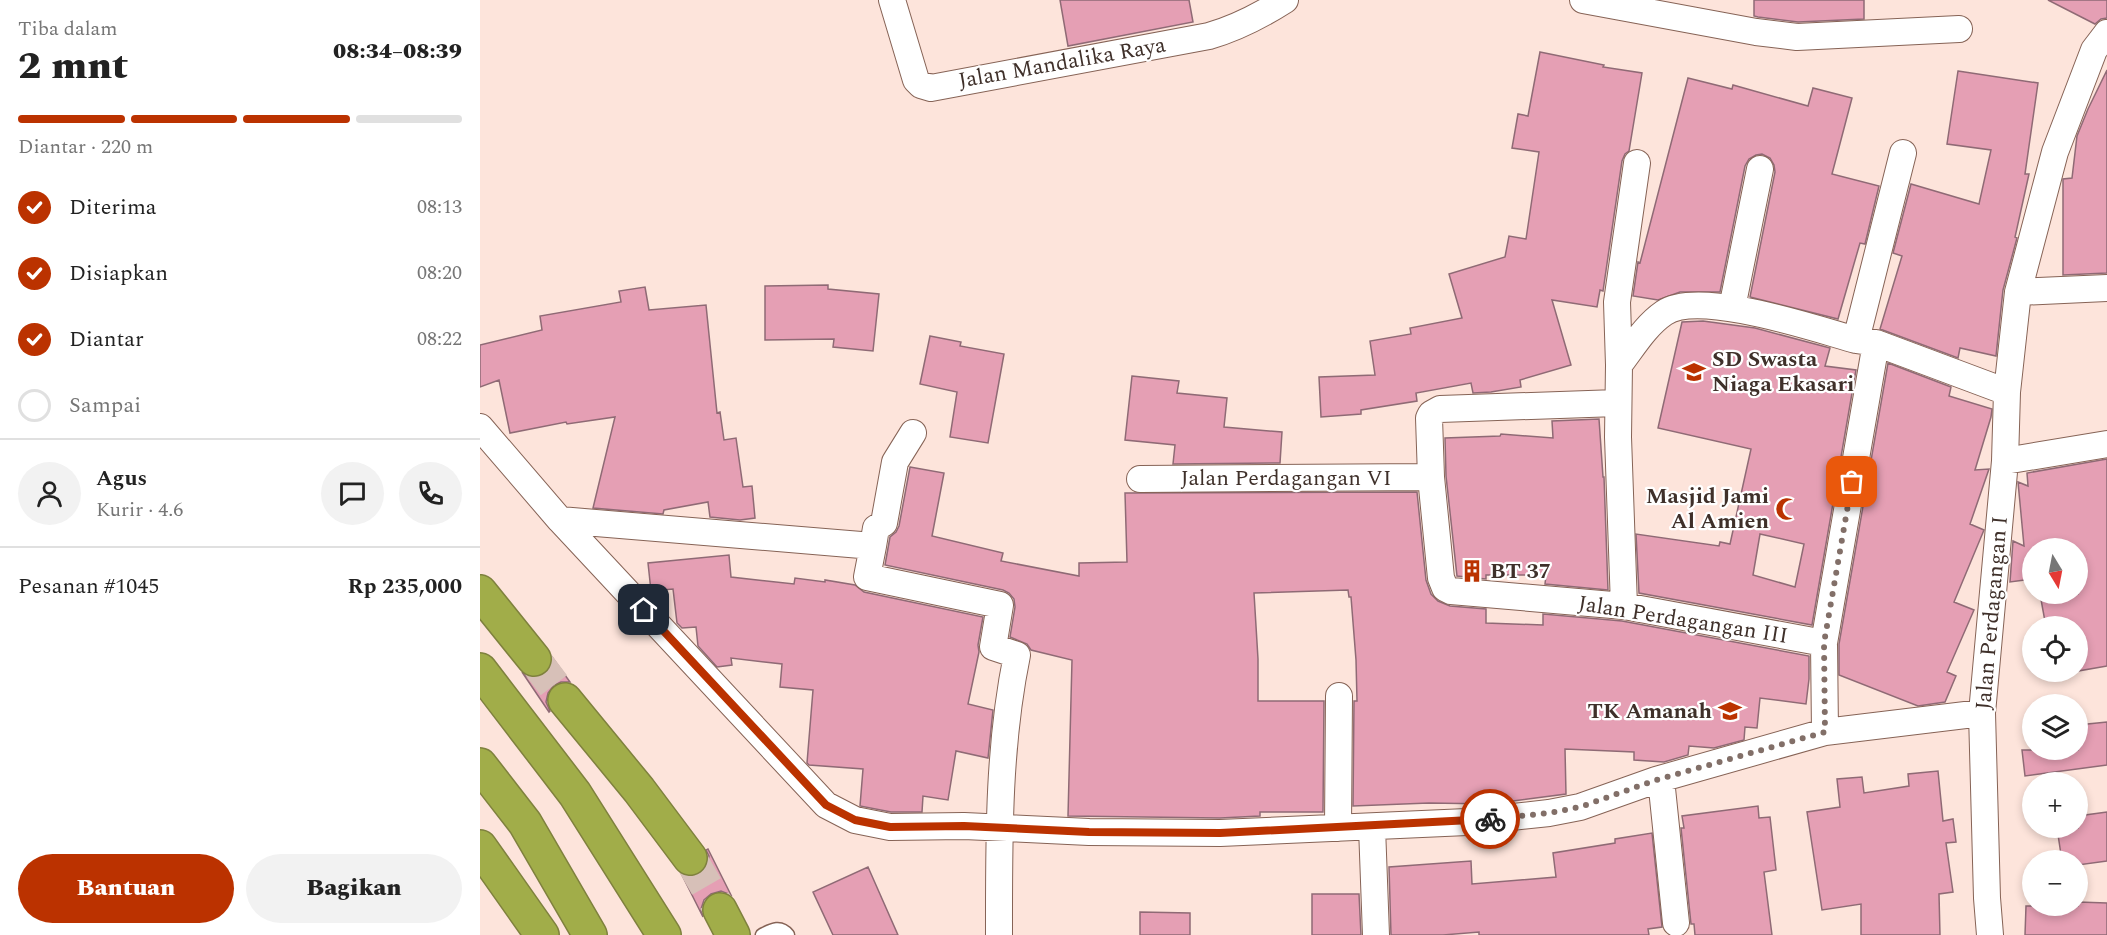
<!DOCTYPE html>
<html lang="id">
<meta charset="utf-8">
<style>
body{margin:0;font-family:Spectral,serif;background:#f2f2f2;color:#222;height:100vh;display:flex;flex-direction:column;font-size:22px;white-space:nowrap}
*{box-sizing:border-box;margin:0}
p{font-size:20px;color:#767676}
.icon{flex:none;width:33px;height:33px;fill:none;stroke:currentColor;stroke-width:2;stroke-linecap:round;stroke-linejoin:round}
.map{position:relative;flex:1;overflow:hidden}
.side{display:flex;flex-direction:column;background:#fff;width:480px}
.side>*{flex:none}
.needle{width:39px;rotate:170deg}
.fabs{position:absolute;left:1542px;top:538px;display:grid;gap:12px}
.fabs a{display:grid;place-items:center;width:66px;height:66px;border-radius:50%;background:#fff;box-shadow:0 3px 9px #0003;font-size:30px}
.pin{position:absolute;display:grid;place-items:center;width:51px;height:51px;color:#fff;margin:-26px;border-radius:12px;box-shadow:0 3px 9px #0006}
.courier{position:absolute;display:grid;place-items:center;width:60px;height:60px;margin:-30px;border:4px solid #bb3200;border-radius:50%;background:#fff;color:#222;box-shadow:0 2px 8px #0007}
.head em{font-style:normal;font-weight:800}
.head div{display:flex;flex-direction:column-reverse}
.head{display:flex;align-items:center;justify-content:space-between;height:102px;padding:0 18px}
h1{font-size:39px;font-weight:800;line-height:45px}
.bar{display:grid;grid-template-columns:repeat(4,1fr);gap:9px 6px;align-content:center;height:72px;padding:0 18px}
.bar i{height:8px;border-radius:4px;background:#e0e0e0}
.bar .current{background:#bb3200}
.bar p{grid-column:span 4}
.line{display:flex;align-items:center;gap:15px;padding:0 18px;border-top:2px solid #e0e0e0}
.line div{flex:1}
.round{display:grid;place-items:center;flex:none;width:63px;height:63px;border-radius:32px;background:#f2f2f2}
ol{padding:0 18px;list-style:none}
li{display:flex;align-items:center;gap:18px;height:66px}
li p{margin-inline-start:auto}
li .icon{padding:6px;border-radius:50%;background:#bb3200;color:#fff;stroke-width:4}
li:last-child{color:#767676}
li i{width:33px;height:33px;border:3px solid #e0e0e0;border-radius:50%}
.cta{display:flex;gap:12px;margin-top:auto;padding:12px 18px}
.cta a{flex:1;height:69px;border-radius:36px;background:#bb3200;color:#fff;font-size:24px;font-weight:800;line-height:69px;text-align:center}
.cta a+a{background:#f2f2f2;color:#222}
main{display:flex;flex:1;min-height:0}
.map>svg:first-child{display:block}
.building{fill:#e59fb4;stroke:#8f6a75;stroke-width:1.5;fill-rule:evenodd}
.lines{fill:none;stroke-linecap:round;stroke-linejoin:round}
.highway-tunnel{stroke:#d7c0b8;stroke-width:33;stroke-dasharray:33 16;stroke-linecap:butt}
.lane-casing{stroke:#866356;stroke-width:15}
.street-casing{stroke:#866356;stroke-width:28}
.highway-casing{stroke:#7f813e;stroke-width:36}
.lane{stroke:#fff;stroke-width:12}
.street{stroke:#fff;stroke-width:26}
.highway{stroke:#a1ad49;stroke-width:33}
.done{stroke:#826f68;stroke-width:6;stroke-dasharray:0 10.8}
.route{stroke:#bb3200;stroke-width:8}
.labels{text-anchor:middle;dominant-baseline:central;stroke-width:4.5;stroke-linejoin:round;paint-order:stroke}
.street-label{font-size:22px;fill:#3f302a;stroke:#fff}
.poi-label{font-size:22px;font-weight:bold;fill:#3f302a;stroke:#fff;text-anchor:start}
</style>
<main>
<section class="side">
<div class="head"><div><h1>2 mnt</h1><p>Tiba dalam</p></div><em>08:34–08:39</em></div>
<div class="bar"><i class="current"></i><i class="current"></i><i class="current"></i><i></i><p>Diantar · 220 m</p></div>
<ol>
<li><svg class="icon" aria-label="check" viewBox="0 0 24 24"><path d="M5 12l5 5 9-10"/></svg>Diterima<p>08:13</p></li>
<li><svg class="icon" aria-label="check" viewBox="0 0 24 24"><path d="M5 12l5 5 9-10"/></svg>Disiapkan<p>08:20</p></li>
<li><svg class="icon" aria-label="check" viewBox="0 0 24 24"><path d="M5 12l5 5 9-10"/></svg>Diantar<p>08:22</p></li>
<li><i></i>Sampai</li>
</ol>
<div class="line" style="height:108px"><a class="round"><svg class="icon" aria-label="person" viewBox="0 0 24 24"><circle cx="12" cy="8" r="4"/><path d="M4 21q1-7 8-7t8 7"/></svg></a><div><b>Agus</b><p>Kurir · 4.6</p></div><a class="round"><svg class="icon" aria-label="chat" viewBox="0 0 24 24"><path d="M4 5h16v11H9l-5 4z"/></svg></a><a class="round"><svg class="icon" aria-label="phone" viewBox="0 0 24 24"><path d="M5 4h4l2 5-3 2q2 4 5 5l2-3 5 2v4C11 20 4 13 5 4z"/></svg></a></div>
<div class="line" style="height:78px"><div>Pesanan #1045</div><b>Rp 235,000</b></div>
<div class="cta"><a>Bantuan</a><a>Bagikan</a></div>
</section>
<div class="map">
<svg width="1627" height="935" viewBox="0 0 1627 935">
<rect width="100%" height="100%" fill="#fde4db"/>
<path class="building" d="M580,0H709L713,22L588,46Z
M1274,0H1384V19L1318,22L1278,17L1274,16Z
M1568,0H1627V18L1621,19L1615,24Z
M1060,52L1124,65L1123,67L1162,73L1149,151L1145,154L1142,161L1123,291L1120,290L1117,307L1072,300L1091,365L1040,380L1041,387L1011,392L993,393L991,383L936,393L937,401L881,410V414L841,417L839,377L895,375L890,341L931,334L930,328L982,318L969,274L1025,257L1029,236L1046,239L1059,152L1032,148L1038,114L1048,116Z
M1627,70V273L1583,275V179L1592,178L1597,136L1608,109Z
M1478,71L1558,83L1545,174H1549L1535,237L1537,238L1523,290L1516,356L1480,348L1478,358L1400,329L1422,256L1413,253L1431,184L1499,204L1511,150L1467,144Z
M1208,78L1252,89L1253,85L1328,106L1333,88L1372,98L1352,174L1399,186L1385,244L1380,243L1358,319L1270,297L1295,172L1294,165L1290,158L1282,154L1276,155L1269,159L1265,166L1240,292H1200L1178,300L1153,296L1158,262L1160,263Z
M348,285V289L399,294L393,351L353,347L354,339L285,340V286Z
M165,287L169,310L226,305L237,413L240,412L244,440L256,438L263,487L272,486L275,518L260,520L230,517L228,502L184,510L183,514L113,508L135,417L87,424L86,422L30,433L19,380L0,387V345L62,330L60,316L141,302L139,291Z
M1223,321L1275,328L1350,348L1345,366L1376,370L1332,625L1159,593L1156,534L1239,546L1240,542L1250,544L1271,449L1178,428L1202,322ZM1280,534L1324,544L1315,587L1273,575Z
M450,336L481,342L480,346L524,354L508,443L470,437L477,392L440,384Z
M1408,363L1471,387L1469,396L1512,409L1511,417L1495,470L1509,469L1490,524L1504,530L1474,602L1494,610L1467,672L1476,676L1465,702L1438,706L1359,675V644Z
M652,376L699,381L697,393L747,398L744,427L802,432L800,463L693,464L695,445L645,440Z
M1119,419L1123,477H1124L1128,590L1065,584L1066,575H1006V579L977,576L966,476L965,438L1020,436L1021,434L1073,438L1072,421Z
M1627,459V666L1598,671V627H1566L1560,594H1598V549H1552V579L1530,582L1533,541L1544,546L1538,482L1548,486L1547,473Z
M430,467L464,473L452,536L523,553L521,561L599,576V563L647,562L645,493L937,492L946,580L951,594L958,601L970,606L1006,609V623L1063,625V614L1142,621L1329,656V679L1326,704L1280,698L1277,728L1265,727L1264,740L1234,748L1209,746L1208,755L1184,762L1154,760V752L1085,749L1086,794L1011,804L949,803L873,806L874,701H877L876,660L871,597H869L868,590L774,593L778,659V701H844L843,812H780V816L740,818L588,816L592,660L551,650L547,644L530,637L535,607L534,599L529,593L523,590L405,565L410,537L416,532L419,526Z
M249,555L251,577L314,584L315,578L345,582V580L375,585L384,592L503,617L498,645L499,652L488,704L513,710L508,758L476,751L468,800L443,796L442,812H411L380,806L383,769L329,765L327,763L333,690L300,687L302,664L251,658L252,665L237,667L218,646L216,627L202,628L197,623L193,589L171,591L168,563Z
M72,657L90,682H81L74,685L68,693L66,702L70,711L69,712L42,672L48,677L56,678L65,674L71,666Z
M1627,722V765L1545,776L1542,750H1598V725Z
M1458,771L1463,821L1473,819L1476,842L1466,843L1473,892L1459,894L1460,935H1381V904L1342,910L1327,812L1360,807L1357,779L1382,777L1384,793L1429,786L1428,774Z
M1278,806L1279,818L1290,817L1296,870L1284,872L1292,935H1215L1214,924H1211L1201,828H1204L1202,816Z
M1627,812V861L1598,865V861H1582L1577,828H1598V816Z
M1172,833L1182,927L1168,929L1169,935H999V932L963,935H911L909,867L991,861L992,884L1076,877L1073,853L1135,843V839Z
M228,849L251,895L241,891L231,894L224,900L221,909L223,917L202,875L212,877L222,873L227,865L229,856L226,850Z
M388,867L418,935H353L333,892Z
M832,894H879L881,935H832Z
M1598,902L1627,903V935H1545L1546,906H1598Z
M660,912L710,913V935H660Z"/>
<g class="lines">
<path class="highway-tunnel" d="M54,659L85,700
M210,858L240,910"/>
<g class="lane-casing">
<path id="lane" d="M282,935C292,930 300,925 308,935"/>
</g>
<g class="street-casing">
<path id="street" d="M412,0L436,80L441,85L451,88L729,36C757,28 780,16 805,0
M1103,0L1276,32L1317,37L1479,29
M1538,292L1627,288
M1252,308L1280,169
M1376,340L1423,153
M1139,365C1153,347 1165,326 1184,313C1219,289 1336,329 1376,340L1396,343L1527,392
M1137,403L960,409L951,414L949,418L951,477L961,578L965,588L971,591L1144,606L1344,643
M0,427L80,520L346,805L375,820L410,827L484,826L609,832L740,833L987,822L1069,813L1100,807L1176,780L1345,732L1502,713
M1525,461L1627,444
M660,479L951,477
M80,520L393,546L387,577L520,605L513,647L537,655C518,747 519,842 519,935
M393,546L396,528L404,523L415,462L433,433
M1144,606L1138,437L1139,365L1137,302L1157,163
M1345,732L1344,643L1396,343
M1181,779L1196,923
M892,827L896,935
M858,828L859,696
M1510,935L1507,898L1502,713L1525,461L1527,392L1538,292L1575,152L1614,50L1627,33"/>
</g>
<g class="highway-casing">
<path id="highway" d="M0,592L54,659
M0,670L95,794L184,935
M85,700L159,790L210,858
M0,765L45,823L110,935
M0,847L62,935
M240,910L253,935"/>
</g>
<use href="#lane" class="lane"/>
<use href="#street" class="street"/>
<use href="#highway" class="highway"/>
</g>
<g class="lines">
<path class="done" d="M1010,819L1069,813L1100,807L1176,780L1345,732L1344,643L1372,482"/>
<path class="route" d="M164,610L346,805L375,820L410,827L484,826L609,832L740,833L1010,819"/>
</g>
<defs>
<g id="school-bare" transform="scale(1.8)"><path d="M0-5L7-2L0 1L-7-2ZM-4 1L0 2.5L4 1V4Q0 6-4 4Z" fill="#bb3200" stroke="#fff" stroke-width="2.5" paint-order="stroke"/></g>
<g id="mosque-bare" transform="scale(1.8)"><path d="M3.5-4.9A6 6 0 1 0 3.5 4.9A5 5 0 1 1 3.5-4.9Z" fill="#bb3200" stroke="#fff" stroke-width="2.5" paint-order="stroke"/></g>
<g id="building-bare" transform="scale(1.8)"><path d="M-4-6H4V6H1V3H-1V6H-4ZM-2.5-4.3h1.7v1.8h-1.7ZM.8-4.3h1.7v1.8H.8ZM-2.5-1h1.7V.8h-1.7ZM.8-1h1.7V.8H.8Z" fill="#bb3200" stroke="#fff" stroke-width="2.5" paint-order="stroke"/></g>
</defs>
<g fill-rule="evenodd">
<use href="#school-bare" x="1214" y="372"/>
<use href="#mosque-bare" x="1307" y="509"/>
<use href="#building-bare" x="992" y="571"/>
<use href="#school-bare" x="1250" y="711"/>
</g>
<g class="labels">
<g class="street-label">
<text transform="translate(582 63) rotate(-10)">Jalan Mandalika Raya</text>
<text x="806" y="478">Jalan Perdagangan VI</text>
<text transform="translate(1512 613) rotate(-85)">Jalan Perdagangan I</text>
<text transform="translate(1203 620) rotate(9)">Jalan Perdagangan III</text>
</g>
<g class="poi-label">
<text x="1232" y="359">SD Swasta<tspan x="1232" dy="25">Niaga Ekasari</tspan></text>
<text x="1289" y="496" text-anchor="end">Masjid Jami<tspan x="1289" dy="25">Al Amien</tspan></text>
<text x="1010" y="571">BT 37</text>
<text x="1232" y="711" text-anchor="end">TK Amanah</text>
</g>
</g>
</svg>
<div class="fabs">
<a><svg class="needle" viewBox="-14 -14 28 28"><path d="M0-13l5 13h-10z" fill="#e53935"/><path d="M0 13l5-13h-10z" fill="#767676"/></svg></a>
<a><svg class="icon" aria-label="locate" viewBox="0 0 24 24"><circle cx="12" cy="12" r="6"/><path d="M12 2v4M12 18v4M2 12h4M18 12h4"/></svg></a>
<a><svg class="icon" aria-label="layers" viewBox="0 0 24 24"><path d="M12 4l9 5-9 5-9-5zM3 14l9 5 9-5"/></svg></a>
<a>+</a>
<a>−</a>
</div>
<div class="pin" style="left:1372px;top:482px;background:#ea580c"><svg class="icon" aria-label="bag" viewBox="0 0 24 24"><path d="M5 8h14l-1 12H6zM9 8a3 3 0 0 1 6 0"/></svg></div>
<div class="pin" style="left:164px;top:610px;background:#1f2937"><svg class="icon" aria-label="home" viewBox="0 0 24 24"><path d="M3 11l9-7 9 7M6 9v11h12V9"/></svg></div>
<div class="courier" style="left:1010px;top:819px"><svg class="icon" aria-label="bike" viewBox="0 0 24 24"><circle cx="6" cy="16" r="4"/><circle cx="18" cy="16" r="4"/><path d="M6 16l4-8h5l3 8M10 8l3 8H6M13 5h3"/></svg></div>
</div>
</main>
